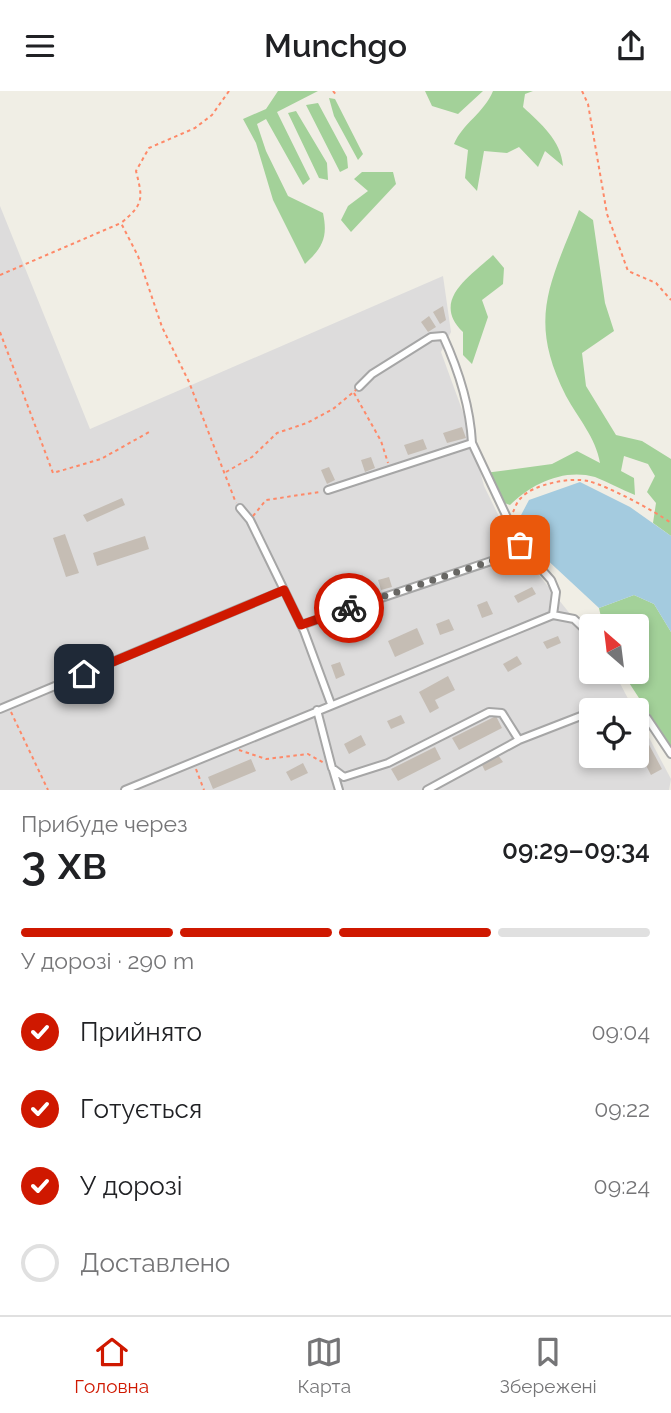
<!DOCTYPE html>
<html lang="uk">
<meta charset="utf-8">
<style>
body{margin:0;font-family:Raleway,sans-serif;background:#f2f2f2;color:#202124;height:100vh;display:flex;flex-direction:column;font-size:26px;white-space:nowrap}
*{box-sizing:border-box;margin:0}
p{font-size:23px;color:#757577}
.icon{flex:none;width:38px;height:38px;fill:none;stroke:currentColor;stroke-width:2;stroke-linecap:round;stroke-linejoin:round}
.map{position:relative;height:699px;overflow:hidden}
.side{display:flex;flex-direction:column;background:#fff;flex:1}
.side>*{flex:none}
.needle{width:46px;rotate:332deg}
.controls{position:absolute;left:579px;top:523px;display:grid;gap:14px}
.controls a{display:grid;place-items:center;width:70px;height:70px;border-radius:7px;background:#fff;box-shadow:0 4px 10px #0003;font-size:35px}
.pin{position:absolute;display:grid;place-items:center;width:60px;height:60px;color:#fff;margin:-30px;border-radius:14px;box-shadow:0 4px 10px #0006}
.courier{position:absolute;display:grid;place-items:center;width:70px;height:70px;margin:-35px;border:5px solid #cf1800;border-radius:50%;background:#fff;color:#222;box-shadow:0 2px 9px #0007}
.headline em{font-style:normal;font-weight:600}
.headline div{display:flex;flex-direction:column-reverse}
.headline{display:flex;align-items:center;justify-content:space-between;height:119px;padding:0 21px}
h1{font-size:46px;font-weight:600;line-height:52px}
.bar{display:grid;grid-template-columns:repeat(4,1fr);gap:10px 7px;align-content:center;height:84px;padding:0 21px}
.bar i{height:9px;border-radius:5px;background:#e0e0e0}
.bar .on{background:#cf1800}
.bar p{grid-column:span 4}
ol{padding:0 21px;list-style:none}
li{display:flex;align-items:center;gap:21px;height:77px}
li p{margin-inline-start:auto}
li .icon{padding:7px;border-radius:50%;background:#cf1800;color:#fff;stroke-width:4}
li:last-child{color:#757577}
li i{width:38px;height:38px;border:4px solid #e0e0e0;border-radius:50%}
header{display:flex;justify-content:space-between;align-items:center;height:91px;padding:0 21px;background:#fff;font-size:32px;font-weight:600}
.dock{display:flex;justify-content:space-around;align-items:center;height:98px;border-top:2px solid #e0e0e0;background:#fff;font-size:19px;color:#757577}
.dock a{display:grid;justify-items:center;gap:4px}
.dock .on{color:#cf1800}
.map>svg:first-child{display:block}
.residential{fill:#dddcdc}
.forest{fill:#a3d199}
.water{fill:#a4cbdf}
.building{fill:#c5bdb4}
.lines{fill:none;stroke-linecap:round;stroke-linejoin:round}
.street-casing{stroke:#a6a6a6;stroke-width:10}
.path{stroke:#fe8968;stroke-width:2;stroke-dasharray:3.5 3.5;stroke-linecap:butt}
.street{stroke:#fff;stroke-width:6}
.done{stroke:#686764;stroke-width:7;stroke-dasharray:0 12.6}
.route{stroke:#cf1800;stroke-width:9}
</style>
<header><svg class="icon" aria-label="menu" viewBox="0 0 24 24"><path d="M4 6h16M4 12h16M4 18h16"/></svg>Munchgo<svg class="icon" aria-label="share" viewBox="0 0 24 24"><path d="M12 15V3M7 8l5-5 5 5M5 13v7h14v-7"/></svg></header>
<div class="map">
<svg width="671" height="699" viewBox="0 0 671 699">
<rect width="100%" height="100%" fill="#f0eee5"/>
<path class="residential" d="M0,115L90,338L443,185L451,241L441,261L468,335L484,395L510,448L591,549L592,581H614L634,619L592,620V665H637V624L671,688L669,699H0Z"/>
<path class="forest" d="M278,0H318L277,21L310,88L303,94L266,28L257,33L266,60L288,105L323,122C328,146 323,156 305,173L273,109L256,52L243,28L266,18Z
M425,0H483L458,23L432,15Z
M493,0H533L525,3L523,16C541,33 561,49 563,75L545,60L538,76L519,56L507,62L484,60L477,100L465,87L468,59L454,53C463,32 484,22 493,0Z
M329,7L335,8L363,63L358,69L334,25Z
M318,12L347,66L348,77L340,81L306,14Z
M296,20L327,72L328,89L319,87L288,22Z
M362,81H393L396,93L351,141L341,129L348,115L368,100L354,88Z
M579,119L593,129L605,212L614,240L582,262L586,295L616,344L642,350L671,368V445L653,432L656,412L647,401L655,385L648,373L624,365L621,380L634,387L635,404C622,399 608,391 595,386C564,377 531,393 510,414L493,408L485,382L552,373L577,360L600,372C596,347 578,327 566,305C527,228 550,193 579,119Z
M493,164L504,177L503,193L482,209L488,226L472,273L463,264V241C430,209 471,185 493,164Z
M634,504L654,513L671,541V656L622,581H637V536L603,535L599,517Z"/>
<path class="water" d="M580,391L630,416L671,445V541L654,513L634,504L599,517L529,452L520,426L529,409Z"/>
<path class="building" d="M443,215L446,229L440,233L433,221Z
M429,225L436,236L428,241L421,231Z
M462,336L466,347L447,352L443,342Z
M423,348L427,358L408,364L404,354Z
M371,366L375,377L365,381L361,369Z
M329,376L335,389L327,393L321,379Z
M122,407L125,414L87,431L83,424Z
M65,443L79,482L66,486L53,447Z
M145,445L149,458L97,475L93,462Z
M389,486L392,496L381,499L378,489Z
M335,496L339,508L329,511L325,499Z
M532,496L536,503L518,512L514,505Z
M487,510L493,523L482,527L477,514Z
M449,528L454,539L440,544L436,533Z
M417,537L424,553L395,566L388,550Z
M558,545L561,552L547,558L543,551Z
M517,565L522,573L508,581L503,573Z
M340,571L345,584L336,588L331,574Z
M448,585L455,599L435,609L439,617L430,622L419,601Z
M401,624L405,632L391,638L387,630Z
M496,625L502,637L459,659L452,647Z
M640,637L662,678L651,684L637,657V639Z
M361,644L366,654L349,663L344,653Z
M435,656L441,668L398,690L391,678Z
M498,664L503,671L485,680L482,674Z
M251,668L256,680L213,698L208,686Z
M303,672L308,682L291,690L286,681Z"/>
<g class="lines">
<g class="street-casing">
<path id="street" d="M359,296L372,283L431,246L443,245C459,280 470,314 472,352
M328,399L472,352L520,454L551,489L556,501L553,524
M240,417L250,429L304,540L331,613
M301,534L512,463L520,454
M0,618L284,499
M317,619L332,677L344,686L388,672L489,621L502,622L519,649
M637,628L647,627L671,663
M333,679L339,699
M125,699L553,524L574,528L592,545
M427,699L519,649L586,623L592,624"/>
</g>
<path class="path" d="M229,0L212,24L195,37L149,57L136,80C143,108 144,113 121,132L138,165L162,236L189,291L236,412
M333,0L337,5
M582,0L588,13L607,123L628,180L656,192L671,209
M0,184L121,132
M0,241L53,382L101,368L151,340
M354,302L381,350L388,372
M226,381L252,366L277,342L307,332L333,318L356,299
M513,421C515,417 517,410 521,407C533,393 571,386 588,390C608,395 655,420 671,432
M253,425L266,409L320,401
M11,621L48,699
M239,659L266,668L308,663L324,672
M196,678L204,699"/>
<use href="#street" class="street"/>
</g>
<g class="lines">
<path class="done" d="M349,517L512,463L520,454"/>
<path class="route" d="M84,583L284,499L301,534L349,517"/>
</g>
</svg>
<div class="controls">
<a><svg class="needle" viewBox="-14 -14 28 28"><path d="M0-13l5 13h-10z" fill="#e53935"/><path d="M0 13l5-13h-10z" fill="#757577"/></svg></a>
<a><svg class="icon" aria-label="locate" viewBox="0 0 24 24"><circle cx="12" cy="12" r="6"/><path d="M12 2v4M12 18v4M2 12h4M18 12h4"/></svg></a>
</div>
<div class="pin" style="left:520px;top:454px;background:#ea580c"><svg class="icon" aria-label="bag" viewBox="0 0 24 24"><path d="M5 8h14l-1 12H6zM9 8a3 3 0 0 1 6 0"/></svg></div>
<div class="pin" style="left:84px;top:583px;background:#1f2937"><svg class="icon" aria-label="home" viewBox="0 0 24 24"><path d="M3 11l9-7 9 7M6 9v11h12V9"/></svg></div>
<div class="courier" style="left:349px;top:517px"><svg class="icon" aria-label="bike" viewBox="0 0 24 24"><circle cx="6" cy="16" r="4"/><circle cx="18" cy="16" r="4"/><path d="M6 16l4-8h5l3 8M10 8l3 8H6M13 5h3"/></svg></div>
</div>
<section class="side">
<div class="headline"><div><h1>3 хв</h1><p>Прибуде через</p></div><em>09:29–09:34</em></div>
<div class="bar"><i class="on"></i><i class="on"></i><i class="on"></i><i></i><p>У дорозі · 290 m</p></div>
<ol>
<li><svg class="icon" aria-label="check" viewBox="0 0 24 24"><path d="M5 12l5 5 9-10"/></svg>Прийнято<p>09:04</p></li>
<li><svg class="icon" aria-label="check" viewBox="0 0 24 24"><path d="M5 12l5 5 9-10"/></svg>Готується<p>09:22</p></li>
<li><svg class="icon" aria-label="check" viewBox="0 0 24 24"><path d="M5 12l5 5 9-10"/></svg>У дорозі<p>09:24</p></li>
<li><i></i>Доставлено</li>
</ol>
</section>
<nav class="dock">
<a class="on"><svg class="icon" aria-label="home" viewBox="0 0 24 24"><path d="M3 11l9-7 9 7M6 9v11h12V9"/></svg>Головна</a>
<a><svg class="icon" aria-label="map" viewBox="0 0 24 24"><path d="M3 6l6-2 6 2 6-2v14l-6 2-6-2-6 2zM9 4v14M15 6v14"/></svg>Карта</a>
<a><svg class="icon" aria-label="saved" viewBox="0 0 24 24"><path d="M7 4h10v16l-5-4-5 4z"/></svg>Збережені</a>
</nav>
